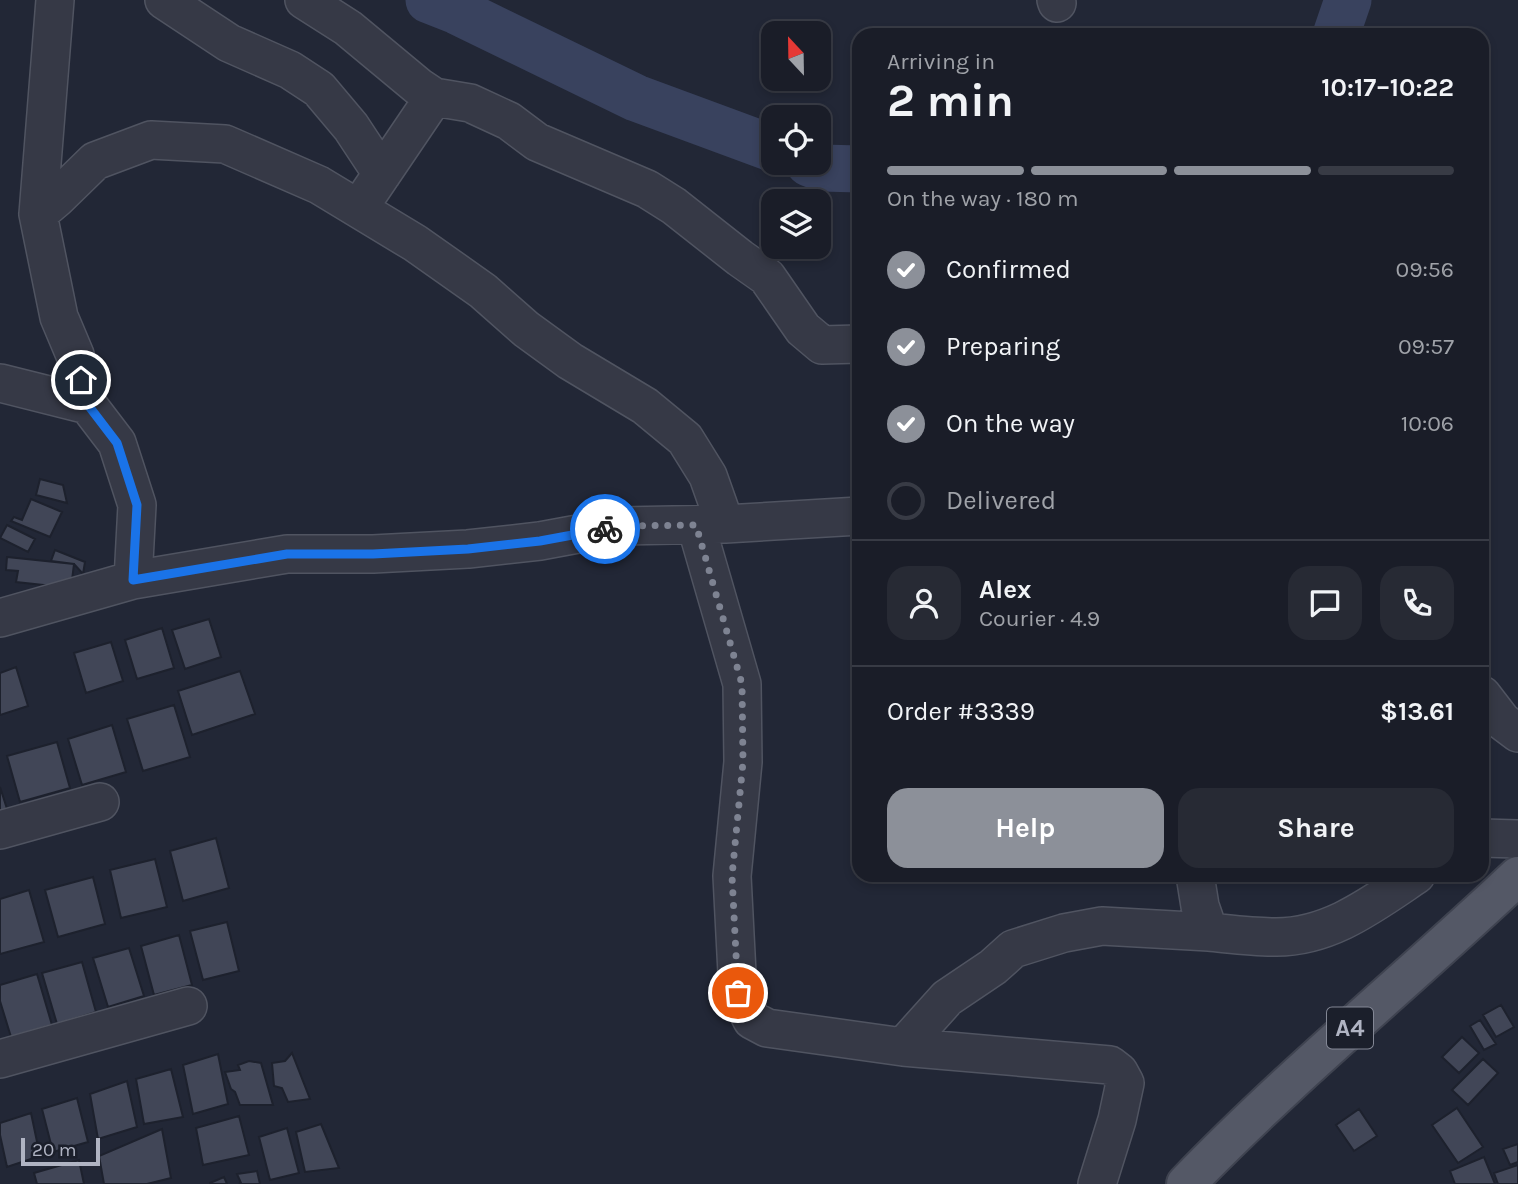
<!DOCTYPE html>
<meta charset="utf-8">
<style>
body{margin:0;font-family:Karla,sans-serif;background:#272a34;color:#f1f3f6;height:100vh;display:flex;flex-direction:column;font-size:26px;white-space:nowrap}
*{box-sizing:border-box;margin:0}
p{font-size:23px;color:#9fa2a8}
.icon{flex:none;width:38px;height:38px;fill:none;stroke:currentColor;stroke-width:2;stroke-linecap:round;stroke-linejoin:round}
.map{position:relative;flex:1;overflow:hidden}
.panel{position:absolute;left:852px;top:28px;width:637px;height:854px;display:flex;flex-direction:column;background:#1a1d28;border-radius:21px;box-shadow:0 4px 10px #0003,0 0 0 2px #383b45}
.panel>*{flex:none}
.needle{width:46px;rotate:338deg}
.tools{position:absolute;left:761px;top:21px;display:grid;gap:14px}
.tools a{display:grid;place-items:center;width:70px;height:70px;border-radius:14px;background:#1a1d28;box-shadow:0 4px 10px #0003,0 0 0 2px #383b45;font-size:35px}
.scale{position:absolute;left:21px;bottom:18px;width:79px;box-sizing:border-box;padding-left:7px;border:4px solid #b0b4c3;border-top:0;font-size:19px;line-height:24px;white-space:nowrap;color:#b0b4c3;-webkit-text-stroke:5px #1b1f2b;paint-order:stroke}
.pin{position:absolute;display:grid;place-items:center;width:60px;height:60px;color:#fff;margin:-30px;border:4px solid #fff;border-radius:50%;box-shadow:0 2px 7px #0007}
.courier{position:absolute;display:grid;place-items:center;width:70px;height:70px;margin:-35px;border:5px solid #1a73e8;border-radius:50%;background:#fff;color:#222;box-shadow:0 2px 9px #0007}
.overview em{font-style:normal;font-weight:700}
.overview div{display:flex;flex-direction:column-reverse}
.overview{display:flex;align-items:center;justify-content:space-between;height:119px;padding:0 35px}
h1{font-size:46px;font-weight:700;line-height:52px}
.bar{display:grid;grid-template-columns:repeat(4,1fr);gap:10px 7px;align-content:center;height:84px;padding:0 35px}
.bar i{height:9px;border-radius:5px;background:#383b45}
.bar .active{background:#8c9099}
.bar p{grid-column:span 4}
.line{display:flex;align-items:center;gap:18px;padding:0 35px;border-top:2px solid #383b45}
.line div{flex:1}
.round{display:grid;place-items:center;flex:none;width:74px;height:74px;border-radius:21px;background:#272a34}
ol{padding:0 35px;list-style:none}
li{display:flex;align-items:center;gap:21px;height:77px}
li p{margin-inline-start:auto}
li .icon{padding:7px;border-radius:50%;background:#8c9099;color:#fff;stroke-width:4}
li:last-child{color:#9fa2a8}
li i{width:38px;height:38px;border:4px solid #383b45;border-radius:50%}
.action{display:flex;gap:14px;margin-top:auto;padding:14px 35px}
.action a{flex:1;height:80px;border-radius:21px;background:#8c9099;color:#fff;font-size:28px;font-weight:700;line-height:80px;text-align:center}
.action a+a{background:#272a34;color:#f1f3f6}
.map>svg:first-child{display:block}
.lines{fill:none;stroke-linecap:round;stroke-linejoin:round}
.river{stroke:#39425e;stroke-width:47}
.building{fill:#414657;stroke:#1d212d;stroke-width:2}
.minor-casing{stroke:#505461;stroke-width:40}
.major-casing{stroke:#3f4350;stroke-width:42}
.minor{stroke:#363946;stroke-width:37}
.major{stroke:#545866;stroke-width:38}
.done{stroke:#7e8392;stroke-width:7;stroke-dasharray:0 12.6}
.route{stroke:#1a73e8;stroke-width:9}
.labels{text-anchor:middle;dominant-baseline:central;stroke-width:7;stroke-linejoin:round;paint-order:stroke}
.shield{fill:#1b1f2b;stroke:#838795;stroke-width:2}
.shield-label{font-size:24px;font-weight:bold;fill:#b0b4c3}
</style>
<div class="map">
<svg width="1518" height="1184" viewBox="0 0 1518 1184">
<rect width="100%" height="100%" fill="#222736"/>
<g class="lines">
<path class="river" d="M429,0L457,11L636,98L774,149
M1336,35L1348,0
M809,163L822,168L859,169"/>
</g>
<path class="building" d="M40,479L63,485L67,503L36,495Z
M31,499L62,512L50,537L11,521L14,517L22,520Z
M7,525L35,539L28,552L0,538Z
M55,550L85,562L83,574L74,564L51,561Z
M7,557L74,564L71,588L16,582L18,571L6,570Z
M209,619L221,657L185,669L172,630Z
M162,628L174,668L137,679L125,640Z
M111,642L123,681L86,693L74,653Z
M16,667L28,706L0,715V673Z
M240,671L255,714L192,735L178,691Z
M174,705L190,757L143,771L127,719Z
M112,725L126,772L82,785L68,739Z
M57,742L70,788L20,802L7,756Z
M0,787L8,812L0,814Z
M216,838L229,888L183,901L170,851Z
M155,859L167,907L121,918L110,870Z
M93,877L105,924L58,937L45,890Z
M29,890L44,942L0,954V899Z
M227,922L239,971L203,980L190,931Z
M179,935L192,985L154,995L141,946Z
M129,948L144,996L108,1007L93,958Z
M82,962L96,1012L57,1024L42,973Z
M37,974L52,1025L11,1037L0,1001V985Z
M1501,1005L1514,1027L1496,1037L1483,1015Z
M1480,1020L1496,1044L1484,1050L1470,1026Z
M1462,1037L1479,1053L1459,1073L1442,1057Z
M292,1053L310,1099L288,1102L282,1088L274,1086L272,1063L285,1061Z
M218,1054L228,1104L193,1114L183,1065Z
M1483,1059L1498,1073L1468,1105L1452,1090Z
M249,1061L261,1063L273,1105H240L235,1092L231,1089L225,1072L240,1070L238,1065Z
M171,1069L183,1117L144,1124L136,1079Z
M127,1081L137,1127L98,1139L90,1094Z
M77,1098L88,1142L53,1152L42,1109Z
M1457,1108L1483,1147L1458,1163L1432,1125Z
M1359,1109L1377,1136L1354,1151L1336,1125Z
M31,1113L40,1156L7,1167L0,1135V1123Z
M239,1116L249,1155L203,1165L196,1128Z
M321,1124L339,1168L305,1172L296,1132Z
M287,1128L299,1173L270,1180L259,1137Z
M162,1129L171,1178L147,1184H104L99,1156Z
M1518,1144V1162L1510,1165L1503,1149Z
M1484,1157L1495,1184H1455L1450,1171Z
M79,1160L84,1184H37L34,1173Z
M1518,1165V1184H1498L1494,1173Z
M257,1171L260,1184H239L241,1183L237,1174Z
M224,1177L227,1184H210V1183Z"/>
<g class="lines">
<g class="minor-casing">
<path id="minor" d="M164,0L229,43L290,70L319,89L351,127L382,174
M304,0L348,28L419,87L434,97L470,103L509,121L537,142L647,189L674,206L740,258L767,277L803,329L822,345L859,344
M1056,0L1057,3
M369,193L434,97
M38,214L55,0
M0,383L88,405
M696,525L742,684L743,762L732,876L738,993L752,1020L767,1028L903,1047L1110,1065L1119,1072L1125,1083L1117,1120L1097,1184
M133,580L137,505L117,443L88,405L75,355L59,317L38,214L57,198L95,161L151,140L225,144L319,185L415,243L483,291L526,329L570,361L645,406L685,439L708,476L725,524
M0,618L133,580L287,554H373L468,549L540,541L621,526L725,524L859,516
M1482,695L1502,721L1518,733
M0,830L100,802
M1482,838L1518,839
M1195,875L1200,906L1209,932C1230,934 1252,937 1274,937C1329,938 1373,904 1416,875
M903,1047L947,998L993,967L1013,949L1064,933L1102,926L1209,932
M0,1059L188,1006"/>
</g>
<g class="major-casing">
<path id="major" d="M1186,1184C1291,1075 1408,980 1518,876"/>
</g>
<use href="#minor" class="minor"/>
<use href="#major" class="major"/>
</g>
<g class="lines">
<path class="done" d="M605,529L621,526L696,525L742,684L743,762L732,876L738,993"/>
<path class="route" d="M81,380L88,405L117,443L137,505L133,580L287,554H373L468,549L540,541L605,529"/>
</g>
<g class="labels">
<rect class="shield" x="1327" y="1007.5" width="46" height="41" rx="5"/>
<g class="shield-label">
<text x="1350" y="1028">A4</text>
</g>
</g>
</svg>
<div class="tools">
<a><svg class="needle" viewBox="-14 -14 28 28"><path d="M0-13l5 13h-10z" fill="#e53935"/><path d="M0 13l5-13h-10z" fill="#9fa2a8"/></svg></a>
<a><svg class="icon" aria-label="locate" viewBox="0 0 24 24"><circle cx="12" cy="12" r="6"/><path d="M12 2v4M12 18v4M2 12h4M18 12h4"/></svg></a>
<a><svg class="icon" aria-label="layers" viewBox="0 0 24 24"><path d="M12 4l9 5-9 5-9-5zM3 14l9 5 9-5"/></svg></a>
</div>
<div class="scale">20 m</div>
<div class="pin" style="left:738px;top:993px;background:#ea580c"><svg class="icon" aria-label="bag" viewBox="0 0 24 24"><path d="M5 8h14l-1 12H6zM9 8a3 3 0 0 1 6 0"/></svg></div>
<div class="pin" style="left:81px;top:380px;background:#1f2937"><svg class="icon" aria-label="home" viewBox="0 0 24 24"><path d="M3 11l9-7 9 7M6 9v11h12V9"/></svg></div>
<div class="courier" style="left:605px;top:529px"><svg class="icon" aria-label="bike" viewBox="0 0 24 24"><circle cx="6" cy="16" r="4"/><circle cx="18" cy="16" r="4"/><path d="M6 16l4-8h5l3 8M10 8l3 8H6M13 5h3"/></svg></div>
<section class="panel">
<div class="overview"><div><h1>2 min</h1><p>Arriving in</p></div><em>10:17–10:22</em></div>
<div class="bar"><i class="active"></i><i class="active"></i><i class="active"></i><i></i><p>On the way · 180 m</p></div>
<ol>
<li><svg class="icon" aria-label="check" viewBox="0 0 24 24"><path d="M5 12l5 5 9-10"/></svg>Confirmed<p>09:56</p></li>
<li><svg class="icon" aria-label="check" viewBox="0 0 24 24"><path d="M5 12l5 5 9-10"/></svg>Preparing<p>09:57</p></li>
<li><svg class="icon" aria-label="check" viewBox="0 0 24 24"><path d="M5 12l5 5 9-10"/></svg>On the way<p>10:06</p></li>
<li><i></i>Delivered</li>
</ol>
<div class="line" style="height:126px"><a class="round"><svg class="icon" aria-label="person" viewBox="0 0 24 24"><circle cx="12" cy="8" r="4"/><path d="M4 21q1-7 8-7t8 7"/></svg></a><div><b>Alex</b><p>Courier · 4.9</p></div><a class="round"><svg class="icon" aria-label="chat" viewBox="0 0 24 24"><path d="M4 5h16v11H9l-5 4z"/></svg></a><a class="round"><svg class="icon" aria-label="phone" viewBox="0 0 24 24"><path d="M5 4h4l2 5-3 2q2 4 5 5l2-3 5 2v4C11 20 4 13 5 4z"/></svg></a></div>
<div class="line" style="height:91px"><div>Order #3339</div><b>$13.61</b></div>
<div class="action"><a>Help</a><a>Share</a></div>
</section>
</div>
